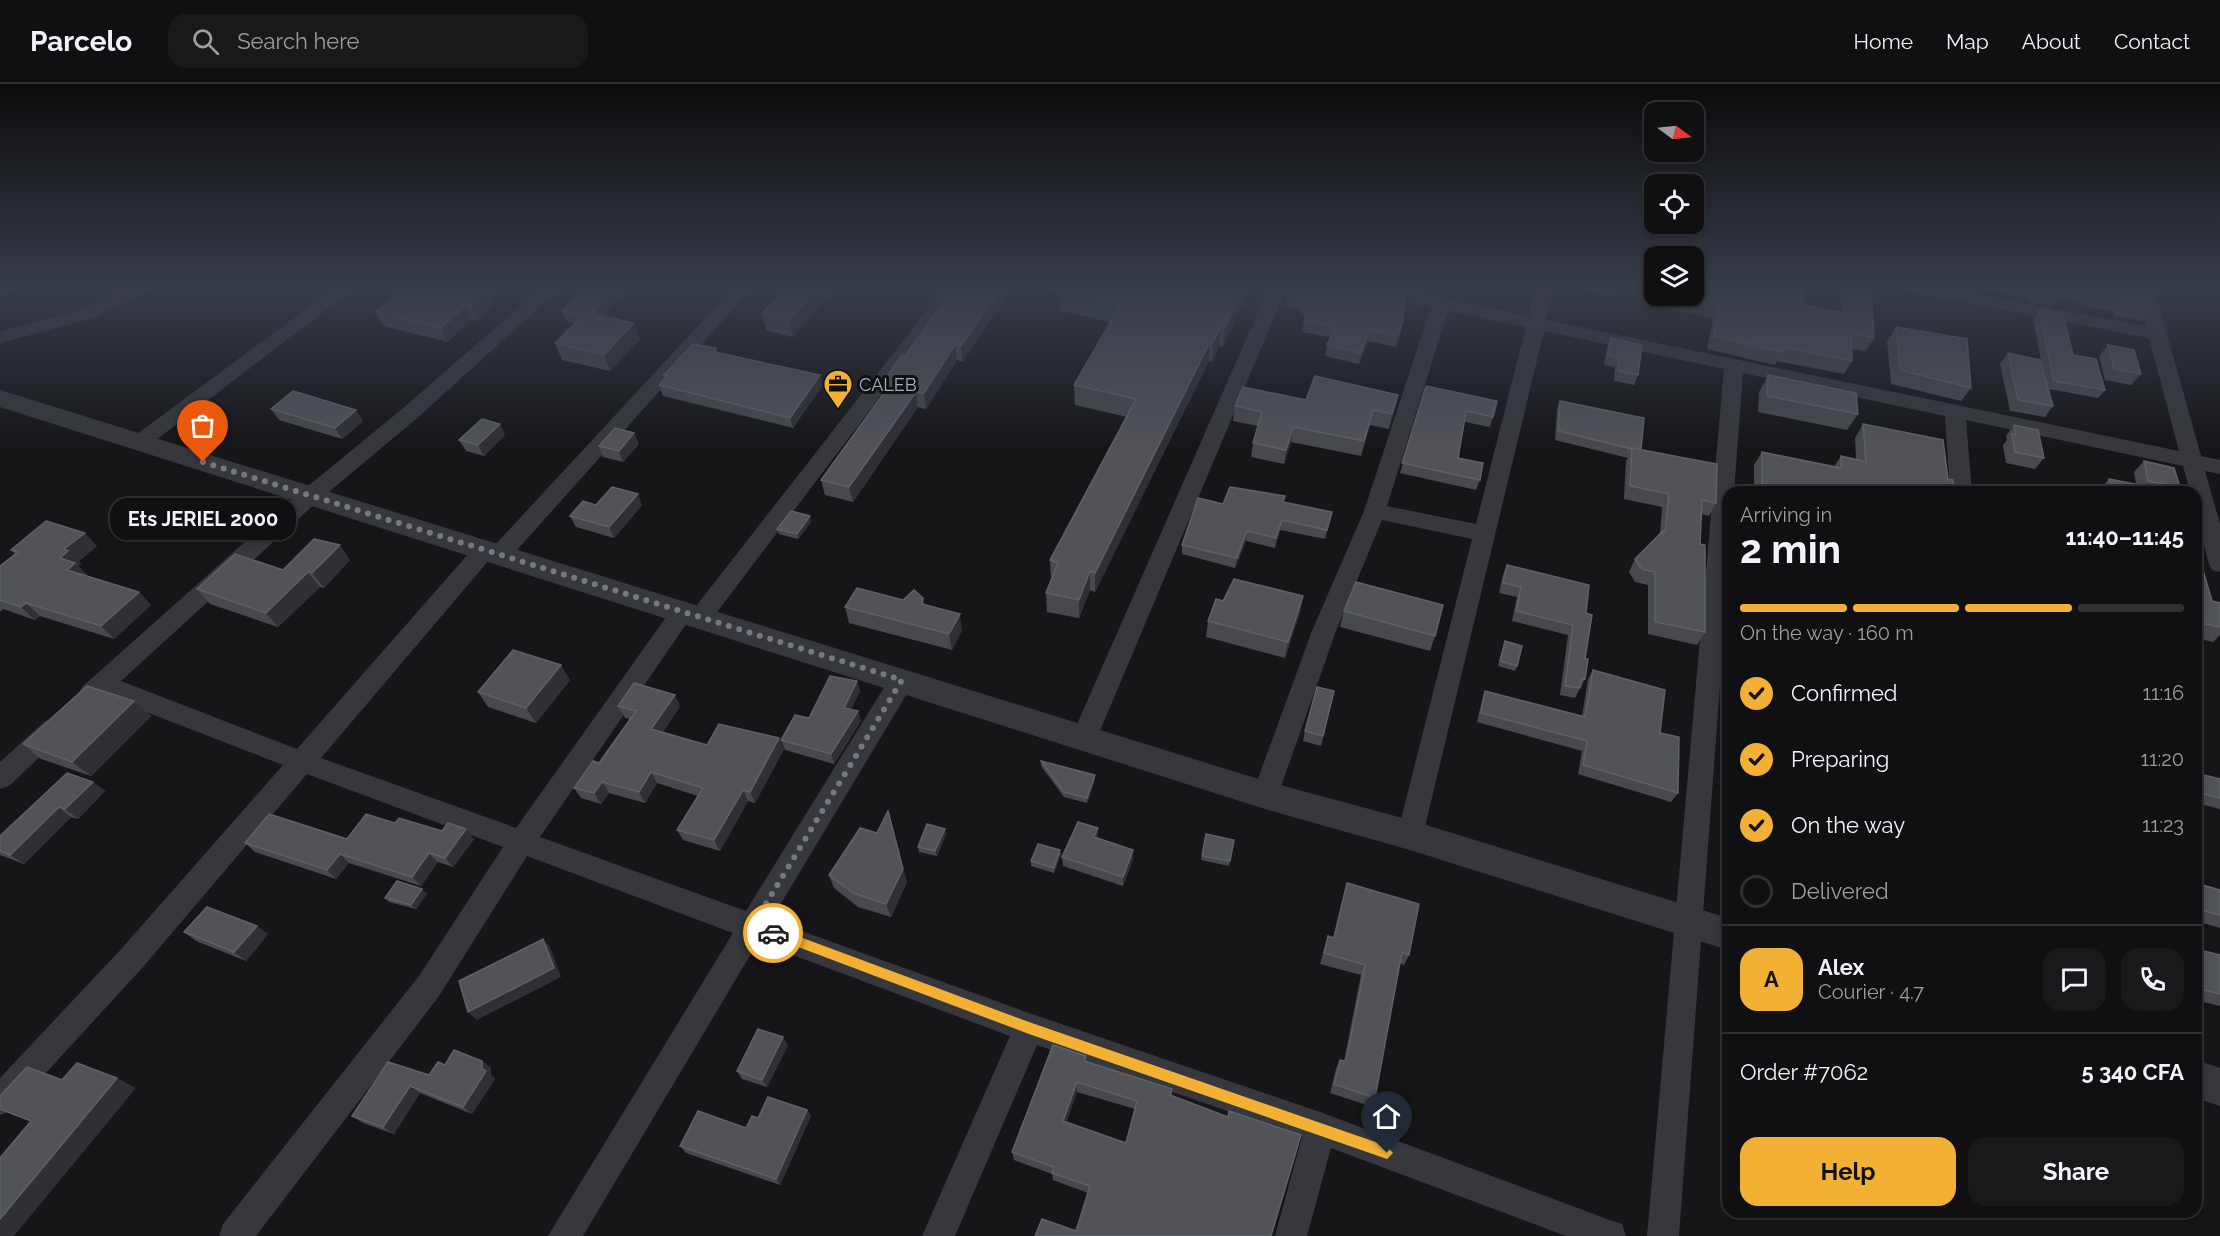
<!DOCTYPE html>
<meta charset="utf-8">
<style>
body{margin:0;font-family:Raleway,sans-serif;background:#19191b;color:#f1f3f6;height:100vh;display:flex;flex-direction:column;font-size:22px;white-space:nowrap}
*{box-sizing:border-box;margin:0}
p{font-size:20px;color:#9c9d9f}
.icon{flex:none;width:33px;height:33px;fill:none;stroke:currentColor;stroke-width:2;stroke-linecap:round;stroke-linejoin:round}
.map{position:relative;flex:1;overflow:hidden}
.sheet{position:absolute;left:1722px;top:402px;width:480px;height:732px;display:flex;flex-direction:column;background:#101012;border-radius:18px;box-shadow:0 3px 9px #0003,0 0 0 2px #303032}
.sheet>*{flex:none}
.needle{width:39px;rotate:105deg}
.controls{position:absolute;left:1644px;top:18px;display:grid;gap:12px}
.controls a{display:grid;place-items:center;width:60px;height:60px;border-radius:12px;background:#101012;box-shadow:0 3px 9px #0003,0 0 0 2px #303032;font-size:30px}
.pin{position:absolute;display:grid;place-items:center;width:51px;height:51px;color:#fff;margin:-62px -26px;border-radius:50% 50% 50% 0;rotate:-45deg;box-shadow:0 0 6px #0007}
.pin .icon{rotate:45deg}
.courier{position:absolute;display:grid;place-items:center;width:60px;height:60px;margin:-30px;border:4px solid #f2b134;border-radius:50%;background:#fff;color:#222;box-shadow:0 2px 8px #0007}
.bubble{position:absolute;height:42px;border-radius:18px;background:#101012;box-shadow:0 3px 9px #0003,0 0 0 2px #303032;font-size:20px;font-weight:700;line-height:42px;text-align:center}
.head em{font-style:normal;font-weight:700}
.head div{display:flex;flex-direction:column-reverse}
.head{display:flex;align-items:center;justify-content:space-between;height:102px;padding:0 18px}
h1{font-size:39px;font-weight:700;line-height:45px}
.bar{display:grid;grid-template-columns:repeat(4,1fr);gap:9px 6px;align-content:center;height:72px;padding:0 18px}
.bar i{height:8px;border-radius:4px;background:#303032}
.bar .active{background:#f2b134}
.bar p{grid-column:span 4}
.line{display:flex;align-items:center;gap:15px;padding:0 18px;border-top:2px solid #303032}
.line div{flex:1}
.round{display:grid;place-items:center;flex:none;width:63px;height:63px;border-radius:18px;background:#19191b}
ol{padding:0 18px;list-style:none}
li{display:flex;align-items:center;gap:18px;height:66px}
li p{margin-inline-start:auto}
li .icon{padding:6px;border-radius:50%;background:#f2b134;color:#111;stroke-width:4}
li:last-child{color:#9c9d9f}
li i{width:33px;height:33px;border:3px solid #303032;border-radius:50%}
.cta{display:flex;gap:12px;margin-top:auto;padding:12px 18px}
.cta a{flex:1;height:69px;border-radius:18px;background:#f2b134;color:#111;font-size:24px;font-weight:700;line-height:69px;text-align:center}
.cta a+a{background:#19191b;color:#f1f3f6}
header{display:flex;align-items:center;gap:36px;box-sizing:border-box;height:84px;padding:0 30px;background:#101012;border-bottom:2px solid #303032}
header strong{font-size:28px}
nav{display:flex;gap:33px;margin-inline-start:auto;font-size:21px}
.search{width:420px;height:54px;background:#19191b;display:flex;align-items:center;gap:15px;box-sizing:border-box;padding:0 21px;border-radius:18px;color:#9c9d9f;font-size:22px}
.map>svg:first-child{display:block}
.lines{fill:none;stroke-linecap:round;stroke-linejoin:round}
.minor{fill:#37383d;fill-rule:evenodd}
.tertiary{fill:#37383d;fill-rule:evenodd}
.wall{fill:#47494d;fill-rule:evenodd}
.shaded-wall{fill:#2f3033}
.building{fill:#525359;stroke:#5f6168;stroke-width:1.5;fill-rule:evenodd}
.route{fill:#f2b134}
.done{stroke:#757880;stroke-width:6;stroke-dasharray:0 10.8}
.labels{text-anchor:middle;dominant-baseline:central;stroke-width:6;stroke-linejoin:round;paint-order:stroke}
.poi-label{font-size:18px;fill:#a8adb8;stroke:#111113;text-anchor:start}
</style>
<header>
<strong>Parcelo</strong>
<div class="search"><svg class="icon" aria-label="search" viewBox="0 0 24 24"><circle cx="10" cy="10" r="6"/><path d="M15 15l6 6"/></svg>Search here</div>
<nav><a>Home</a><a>Map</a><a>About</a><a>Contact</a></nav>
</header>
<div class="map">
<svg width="2220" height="1152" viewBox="0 0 2220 1152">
<rect width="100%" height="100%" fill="#161618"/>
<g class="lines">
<path class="minor" d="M129,203H152L149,207L94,234L0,259V247L80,226Z
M336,203H356L147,363H133L130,358L133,353Z
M542,203H562L416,335L318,417L121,597L297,665L477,460L485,458L494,462L734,203H753L507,477L499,479L490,475L321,674L516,744L674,522L682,519L690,522L693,526L945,203H963L708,540L700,543L692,540L689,536L540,753L746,827L893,589L902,586L911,589L914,596L911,603L771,836L1029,929L1320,1028L1610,1136L1622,1140L1626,1152H1566L1331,1064L1307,1152H1275L1302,1053L1037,961L955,1152H922L1010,952L758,858L583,1152H548L733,849L527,772L439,912L256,1152H219L223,1140L419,892L503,763L307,690L143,883L11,1027L0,1031V994L123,863L283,681L105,612L91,620L82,617L79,610L82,603L302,407L402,325Z
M1269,203H1287L1097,654L1093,661L1084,664L1075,661L1071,654Z
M1354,203H1388L1529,232L1536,203H1554L1546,236L2179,367L2149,254L1909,208L1900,203H1937L2146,242L2136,203H2154L2201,372L2220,376V390L2205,387L2220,440V488L2212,486L2209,480L2196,432V408H2190L2183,382L1966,336L1972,408H1950L1945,332L1743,289L1734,408H1728V494L1679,1152H1647L1724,285L1544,247L1423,751L1419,759L1410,763L1401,759L1397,751L1472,455L1382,436L1336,547L1278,711L1274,719L1265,722L1256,719L1252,711L1312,547L1364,427L1431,223L1357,207ZM1448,227L1526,243L1476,440L1387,422Z
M54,634L63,637L67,644L63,651L9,702L0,705V678L45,637Z"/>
<path class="tertiary" d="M0,306L1265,697L1410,736L1728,834V866L1410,766L1265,725L0,323Z
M2196,976L2220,984V1022L2196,1014Z"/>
</g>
<path class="wall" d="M786,203H827L829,212L793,253L766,246L762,230Z
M955,203L963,278L957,276L926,325L918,323L853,418L825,411L821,396L884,308L882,300L905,272Z
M1044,203H1251L1223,263L1219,262L1212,278L1209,277L1095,508L1090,506L1079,534L1047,528L1046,509L1051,495L1050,476L1127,333L1075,321L1074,301L1111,238L1060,227V207Z
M1572,203H1619L1616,212Z
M1840,203H1871L1874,254L1866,267L1852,265V277L1844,290L1777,277L1775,281L1707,265L1713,234L1666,225L1667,212H1694L1804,221L1841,228Z
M1977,203H2148L2152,225L2142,237L2114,232L2113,228L2087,223L2086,220L2059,215L2053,222L2030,218L2027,213Z
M1359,204L1402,233H1404L1396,263L1368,257L1359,280L1325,272L1327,261L1330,253L1302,248L1306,231L1301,230L1302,225L1286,223L1288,212Z
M489,207L495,221L478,237L472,235L448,258L383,242L375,228Z
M624,210L604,232L634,239L640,256L610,287L562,276L555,259L575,239L566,237L562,227Z
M2039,226L2073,271L2105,306L2098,314L2049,305L2053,322L2045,333L2010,327L2000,280L2008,269L2043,287L2033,234Z
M1896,243L1971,304L1961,317L1891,300L1887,257Z
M1611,254L1638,291L1634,301L1614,297L1615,283L1604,281L1607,264Z
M2108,261L2141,290L2131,301L2105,296L2099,272Z
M716,264L718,268L820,291L822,302L793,344L663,312L659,301L666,294L664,291Z
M1768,291L1858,330L1847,346L1758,328L1759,308Z
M1426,302L1493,333L1490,343L1465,338L1458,374L1480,396L1476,406L1400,389Z
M1398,311L1389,345L1370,341L1361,372L1291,358L1284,380L1251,373L1253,359L1258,342L1233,337L1235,322Z
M1560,317L1641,365L1716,419L1709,432L1701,430L1700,460L1705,548L1697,561L1648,550V501L1635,498L1629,488L1635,475L1660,450L1662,423L1624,415L1626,377L1628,374L1555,356L1557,325Z
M271,325L363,337L342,355L279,336Z
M1863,340L1948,395L1954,408H1754V381L1762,368L1834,383L1841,372L1856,375L1855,354Z
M2014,341L2044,374L2035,385L2006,379L2003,361L2007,356L2006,352Z
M505,351L484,372L466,367L459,356Z
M639,360L623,378L603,373L599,362Z
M2144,377L2180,403L2175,408H2097L2109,395L2136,400L2134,388Z
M1284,418L1332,428L1325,455L1280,446L1275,464L1246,457L1235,484L1182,470V461L1223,420Z
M596,421H642L614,454L576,443L570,432Z
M811,438L798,455L779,450L777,445Z
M97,462L79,477L81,480L78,482L88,492L139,508L151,521L114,555L40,532L35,536L3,525L0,528V482L15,470L11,466Z
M2196,469L2212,517L2220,519V551L2213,558L2196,554Z
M350,476L324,504L320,503L278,543L210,520L197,505L283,486Z
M1507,481L1586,529L1585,595L1575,614L1560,611L1568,551L1512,537L1517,513L1499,509L1503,491Z
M1303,512L1300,528L1285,574L1206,553L1208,537Z
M923,514L924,521L962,546L952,566L849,539L845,523Z
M1344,527L1435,552L1430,567L1340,543Z
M1505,557L1517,582L1515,587L1498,582Z
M1593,586L1660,649L1678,709L1671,718L1578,690L1582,667L1477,638L1482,616L1485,607L1582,632L1588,595Z
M570,596L536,639L488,623L478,608Z
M860,607L851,625L861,637L834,680L785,666L781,656L809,634Z
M1334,607L1321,662L1303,657L1305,647Z
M134,617L151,632L91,692L41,675L23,660Z
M618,622H680L663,648L707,661L779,654L784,665L755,719L748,717L720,767L683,756L677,746L698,712L657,699L645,719L609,709L601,720L581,714L574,704L599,679L630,635L625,634Z
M1041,677L1095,696L1087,719L1064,713L1041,682Z
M2196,689L2220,695V725L2196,719Z
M93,698L105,707L78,735L71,733L24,780L0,771V752Z
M395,739L442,747L474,755L453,783L438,778L421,802L349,779L336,795L255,768L245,759L347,755Z
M946,750L937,772L919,768L918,763Z
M1098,754L1133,766V775L1123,802L1063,782L1062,773Z
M1234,756L1229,782L1201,776L1202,772Z
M1060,766L1061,771L1054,789L1031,782V777Z
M829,791L907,798L891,833L858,823L834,804Z
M1347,799L1409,871L1404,881L1400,879L1375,1014L1370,1022L1330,1009L1336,985L1340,976L1344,977L1361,891L1320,880L1328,852L1333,854L1344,810Z
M2196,799L2220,806V844L2196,837Z
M422,805L427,810L416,825L389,818L385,814Z
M184,848L268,850L246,877L196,857Z
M2196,865L2220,871V922L2196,916Z
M788,961L767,1003L742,995L737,987Z
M1086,972V978L1172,1005V1012L1228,1033L1301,1051L1076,1147L1088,1109L1053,1096L1052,1090L1014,1076L1012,1068ZM1077,1008L1135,1025L1126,1059L1066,1038Z
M482,977L491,984V991L495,995L472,1030L420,1009L394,1050L363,1039L352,1032L429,991L445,981Z
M807,1026L811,1032L780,1101L686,1069L680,1062L746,1044L758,1034Z"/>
<path class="shaded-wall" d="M0,203H26L0,212Z
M618,203H622L624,210L593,244L589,234Z
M819,203H827L829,212L793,253L789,236Z
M1002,203H1013L963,278L961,262Z
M1244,203H1251L1223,263L1225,243Z
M489,207L495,221L478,237L471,223Z
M465,222L472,235L448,258L441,244Z
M1404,233L1402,244L1396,263L1398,252Z
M634,239L640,256L610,287L604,271Z
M1221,242L1219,262L1212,278L1213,258Z
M1370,246L1368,257L1359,280L1361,269Z
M1210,258L1209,277L1095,508V489Z
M955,261L957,276L926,325L924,309Z
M820,291L822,302L793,344L790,334Z
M916,308L918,323L853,418L849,403Z
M1398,311L1395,326L1389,345L1392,330Z
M356,326L363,337L342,355L335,344Z
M500,340L505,351L484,372L478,361Z
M1293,343L1291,358L1284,380L1286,366Z
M634,349L639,360L623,378L619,367Z
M638,410L642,421L614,454L609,443Z
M810,432L811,438L798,455L797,450Z
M1282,436L1280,446L1275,464L1276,454Z
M1247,447L1246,457L1235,484L1237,474Z
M85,449L97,462L79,477L81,480L78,482L88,492L80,499L67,486L60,474L64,465Z
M340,461L350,476L324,504L312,489Z
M1090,487V506L1079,534V516Z
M308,488L320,503L278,543L266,529Z
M139,508L151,521L114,555L101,542Z
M1303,512L1300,528L1285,574L1288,558Z
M26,519L40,532L35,536L21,523Z
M960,530L962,546L952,566L949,550Z
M561,581L570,596L536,639L526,624Z
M857,597L860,607L847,634L844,624Z
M675,611L680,622L657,656L651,645Z
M134,617L151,632L91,692L72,678Z
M858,627L861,637L834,680L831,670Z
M779,654L784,665L755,719L750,708Z
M651,688L657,699L645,719L639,708Z
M1095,691V696L1087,719V714Z
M93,698L105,707L78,735L65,725Z
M602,698L609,709L601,720L594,709Z
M743,706L748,717L720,767L714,756Z
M59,723L71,733L24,780L10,771Z
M888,727L907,798L891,833L886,820Z
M1098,744V754L1094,763V753Z
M466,745L474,755L453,783L445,774Z
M945,745L946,750L937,772L935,767Z
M1060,766L1061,771L1054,789V784Z
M1133,766V775L1123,802V793Z
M429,769L438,778L421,802L412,793Z
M340,770L349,779L336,795L327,786Z
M422,805L427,810L416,825L411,821Z
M257,842L268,850L246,877L234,868Z
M543,855L550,863L561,893L477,936L468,928Z
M783,953L788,961L767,1003L762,996Z
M482,977L491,984V991L495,995L472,1030L463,1023L482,985Z
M117,994L136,1004L14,1152H0V1135Z
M1077,998V1008L1064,1045L1063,1037Z
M410,1002L420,1009L394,1050L383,1043Z
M807,1026L811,1032L780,1101L776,1095Z"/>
<path class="building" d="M407,203H470L489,207L471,223L465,222L441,244L375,228Z
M585,203H618L593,230L586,228L582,232L562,227Z
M786,203H819L789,236L762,230Z
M955,203H1002L961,262L955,261L924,309L916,308L849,403L821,396L889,302L882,300L902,271L905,272Z
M1062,203H1244L1225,243L1221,242L1213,258H1210L1095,489L1090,487L1079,516L1046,509L1058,479L1050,476L1136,315L1074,301L1121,220L1059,208Z
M1291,203H1359V204L1406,212L1402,233H1404L1398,252L1370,246L1361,269L1327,261L1335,243L1304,237L1309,220L1303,219L1304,214L1288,212Z
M1694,203H1803L1804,221L1850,230L1848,203H1871L1874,254L1851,249L1852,277L1782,263V268L1714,252L1719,221L1672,212H1694Z
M2037,203H2061L2062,210L2039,206Z
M2068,203H2148L2152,225L2124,220L2122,216L2097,211L2096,207Z
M2039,226L2063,230L2073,271L2096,275L2105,306L2054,297Z
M586,228L634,239L604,271L555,259Z
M1896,243L1967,255L1971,304L1900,286Z
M1611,254L1642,261L1638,291L1618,287L1619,274L1608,271Z
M693,260L716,264L714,268L820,291L790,334L659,301L668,291H664Z
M2108,261L2134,266L2141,290L2114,285Z
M2008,269L2040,276L2053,322L2018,316Z
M1768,291L1856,309L1858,330L1767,312Z
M1315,292L1398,311L1392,330L1373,326L1364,357L1293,343L1286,366L1253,359L1262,328L1235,322L1243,303L1306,316Z
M1426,302L1497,317L1493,333L1466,327L1458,374L1483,379L1480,396L1402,379Z
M293,307L356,326L335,344L271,325Z
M1560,317L1644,334L1641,365L1632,364V365L1558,347Z
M482,335L500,340L478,361L459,356Z
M1863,340L1943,356L1948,395L1953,396L1954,408H1762V368L1841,384V372L1866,378Z
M2014,341L2038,346L2044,374L2015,368L2012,350L2016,351Z
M615,344L634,349L619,367L599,362Z
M1632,364L1717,380L1716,419L1702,416L1700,460L1705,461V548L1655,538V488L1642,485L1635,475L1663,447L1665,448L1669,410L1630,402Z
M2144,377L2174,384L2180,403L2148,397Z
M2109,395L2139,401L2141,408H2112Z
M612,403L638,410L609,443L570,432L583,417L596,421Z
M1230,403L1285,412L1283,418L1332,428L1327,446L1282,436L1276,454L1247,447L1237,474L1182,461L1198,414L1223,420Z
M791,427L810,432L797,450L777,445Z
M46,437L85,449L64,465L68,467L60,474L75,479L67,486L139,508L101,542L26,519L21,523L0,516V482L18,468L11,466Z
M314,455L340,461L312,489L308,488L266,529L197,505L235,470L283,486Z
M2196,469H2198L2212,517L2220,519V543L2196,538Z
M1507,481L1589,501L1586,529L1592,531L1585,575H1588L1585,595L1582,594L1580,604L1565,602L1573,541L1516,527L1521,503L1503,499Z
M1234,495L1303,512L1288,558L1208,537L1216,515L1223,517Z
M1356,498L1443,521L1435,552L1344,527Z
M857,504L903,516L914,506L923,514L922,520L960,530L949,550L845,523Z
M1505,557L1522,562L1517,582L1500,577Z
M513,566L561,581L526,624L478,608Z
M1593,586L1665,606L1660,649L1679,653L1678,709L1583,681L1587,657L1481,629L1485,607L1585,633Z
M830,592L857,597L844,624L858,627L831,670L781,656L795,631L809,634Z
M634,599L675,611L651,645L707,661L719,640L779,654L750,708L743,706L714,756L677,746L703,704L651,688L639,708L602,698L594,709L574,704L593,677L599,679L636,627L618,622Z
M87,602L134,617L72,678L23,660Z
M1317,603L1334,607L1323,652L1305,647Z
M1041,677L1095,691L1087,714L1064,708Z
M67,689L93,698L65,725L59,723L10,771L0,767V752Z
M2196,689L2220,695V714L2196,708Z
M888,727L903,785L886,820L853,809L829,791L860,744L877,749Z
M269,730L347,755L366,730L395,739L399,734L442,747L448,739L466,745L445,774L429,769L412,793L340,770L327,786L245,759Z
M1078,738L1098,744L1094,753L1133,766L1123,793L1062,773Z
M927,740L945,745L935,767L918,763Z
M1206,750L1234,756L1230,777L1202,772Z
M1038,760L1060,766L1054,784L1031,777Z
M397,797L422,805L411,821L385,814Z
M1347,799L1419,820L1409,871L1402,868L1375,1014L1334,1000L1340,976L1346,977L1365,881L1324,869L1328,852L1334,854Z
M2196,799L2220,806V831L2196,825Z
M207,823L257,842L234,868L184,848Z
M543,855L554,884L468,928L459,897Z
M2196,865L2220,871V910L2196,904Z
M758,945L783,953L762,996L737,987Z
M1053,961L1086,972L1084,977L1172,1005L1170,1011L1228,1033L1229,1027L1301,1051L1271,1152H1035L1042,1135L1076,1147L1090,1102L1052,1089L1054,1083L1012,1068ZM1077,998L1137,1017L1126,1059L1063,1037Z
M454,966L482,977V985L486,987L463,1023L410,1002L383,1043L352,1032L388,978L429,991L438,978L445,981Z
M77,979L117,994L0,1135V1074L31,1037L0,1025V1012L27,983L62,996Z
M768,1013L807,1026L776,1095L680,1062L698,1027L746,1044L752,1032L758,1034Z"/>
<linearGradient id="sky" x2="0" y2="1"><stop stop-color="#0c0c0d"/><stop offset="0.56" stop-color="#363c48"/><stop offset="1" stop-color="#363c48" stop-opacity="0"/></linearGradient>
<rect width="2220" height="364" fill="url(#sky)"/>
<path class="route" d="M773,843L1029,938L1387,1062L1393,1069L1387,1075L1029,950L769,852L767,849Z"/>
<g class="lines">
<path class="done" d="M203,378L902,596L753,841L773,849"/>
</g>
<defs>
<g id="office-pin" transform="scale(1.5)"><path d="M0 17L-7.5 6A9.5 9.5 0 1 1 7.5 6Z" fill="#f2b134" stroke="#111113"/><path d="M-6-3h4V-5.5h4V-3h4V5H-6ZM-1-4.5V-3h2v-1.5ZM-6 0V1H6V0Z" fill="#111"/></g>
</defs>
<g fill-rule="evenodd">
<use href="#office-pin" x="838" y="300"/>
</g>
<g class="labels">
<g class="poi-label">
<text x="859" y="300">CALEB</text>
</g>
</g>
</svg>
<div class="controls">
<a><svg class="needle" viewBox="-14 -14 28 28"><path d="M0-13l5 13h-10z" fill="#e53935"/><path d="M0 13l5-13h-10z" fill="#9c9d9f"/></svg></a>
<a><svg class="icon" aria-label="locate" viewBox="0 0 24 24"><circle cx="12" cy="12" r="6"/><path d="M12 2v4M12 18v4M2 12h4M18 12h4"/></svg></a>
<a><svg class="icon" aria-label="layers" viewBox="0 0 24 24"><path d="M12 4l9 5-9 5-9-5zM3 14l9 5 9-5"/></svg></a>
</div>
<div class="pin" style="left:203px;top:378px;background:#ea580c"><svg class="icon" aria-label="bag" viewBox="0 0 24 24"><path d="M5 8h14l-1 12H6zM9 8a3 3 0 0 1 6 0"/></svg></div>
<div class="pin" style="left:1387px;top:1069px;background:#1f2937"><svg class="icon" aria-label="home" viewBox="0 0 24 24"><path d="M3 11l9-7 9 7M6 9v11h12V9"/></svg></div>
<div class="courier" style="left:773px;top:849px"><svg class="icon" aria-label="car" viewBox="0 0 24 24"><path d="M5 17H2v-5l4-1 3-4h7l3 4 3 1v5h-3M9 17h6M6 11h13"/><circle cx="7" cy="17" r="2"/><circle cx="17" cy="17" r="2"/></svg></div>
<div class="bubble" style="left:110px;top:414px;width:186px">Ets JERIEL 2000</div>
<section class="sheet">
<div class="head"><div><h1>2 min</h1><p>Arriving in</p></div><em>11:40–11:45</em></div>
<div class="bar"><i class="active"></i><i class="active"></i><i class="active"></i><i></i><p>On the way · 160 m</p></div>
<ol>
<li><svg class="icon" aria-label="check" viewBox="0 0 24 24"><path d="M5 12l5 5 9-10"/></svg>Confirmed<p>11:16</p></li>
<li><svg class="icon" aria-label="check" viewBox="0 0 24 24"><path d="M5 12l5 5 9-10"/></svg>Preparing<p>11:20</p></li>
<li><svg class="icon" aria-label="check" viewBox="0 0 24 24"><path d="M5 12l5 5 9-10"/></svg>On the way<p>11:23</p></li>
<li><i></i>Delivered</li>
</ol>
<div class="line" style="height:108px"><b class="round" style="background:#f2b134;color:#111">A</b><div><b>Alex</b><p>Courier · 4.7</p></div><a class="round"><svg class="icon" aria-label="chat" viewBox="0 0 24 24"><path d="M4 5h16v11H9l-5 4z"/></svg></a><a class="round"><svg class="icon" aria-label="phone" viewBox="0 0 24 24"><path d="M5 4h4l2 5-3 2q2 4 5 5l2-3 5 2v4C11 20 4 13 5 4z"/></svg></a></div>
<div class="line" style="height:78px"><div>Order #7062</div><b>5 340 CFA</b></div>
<div class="cta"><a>Help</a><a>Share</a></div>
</section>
</div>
